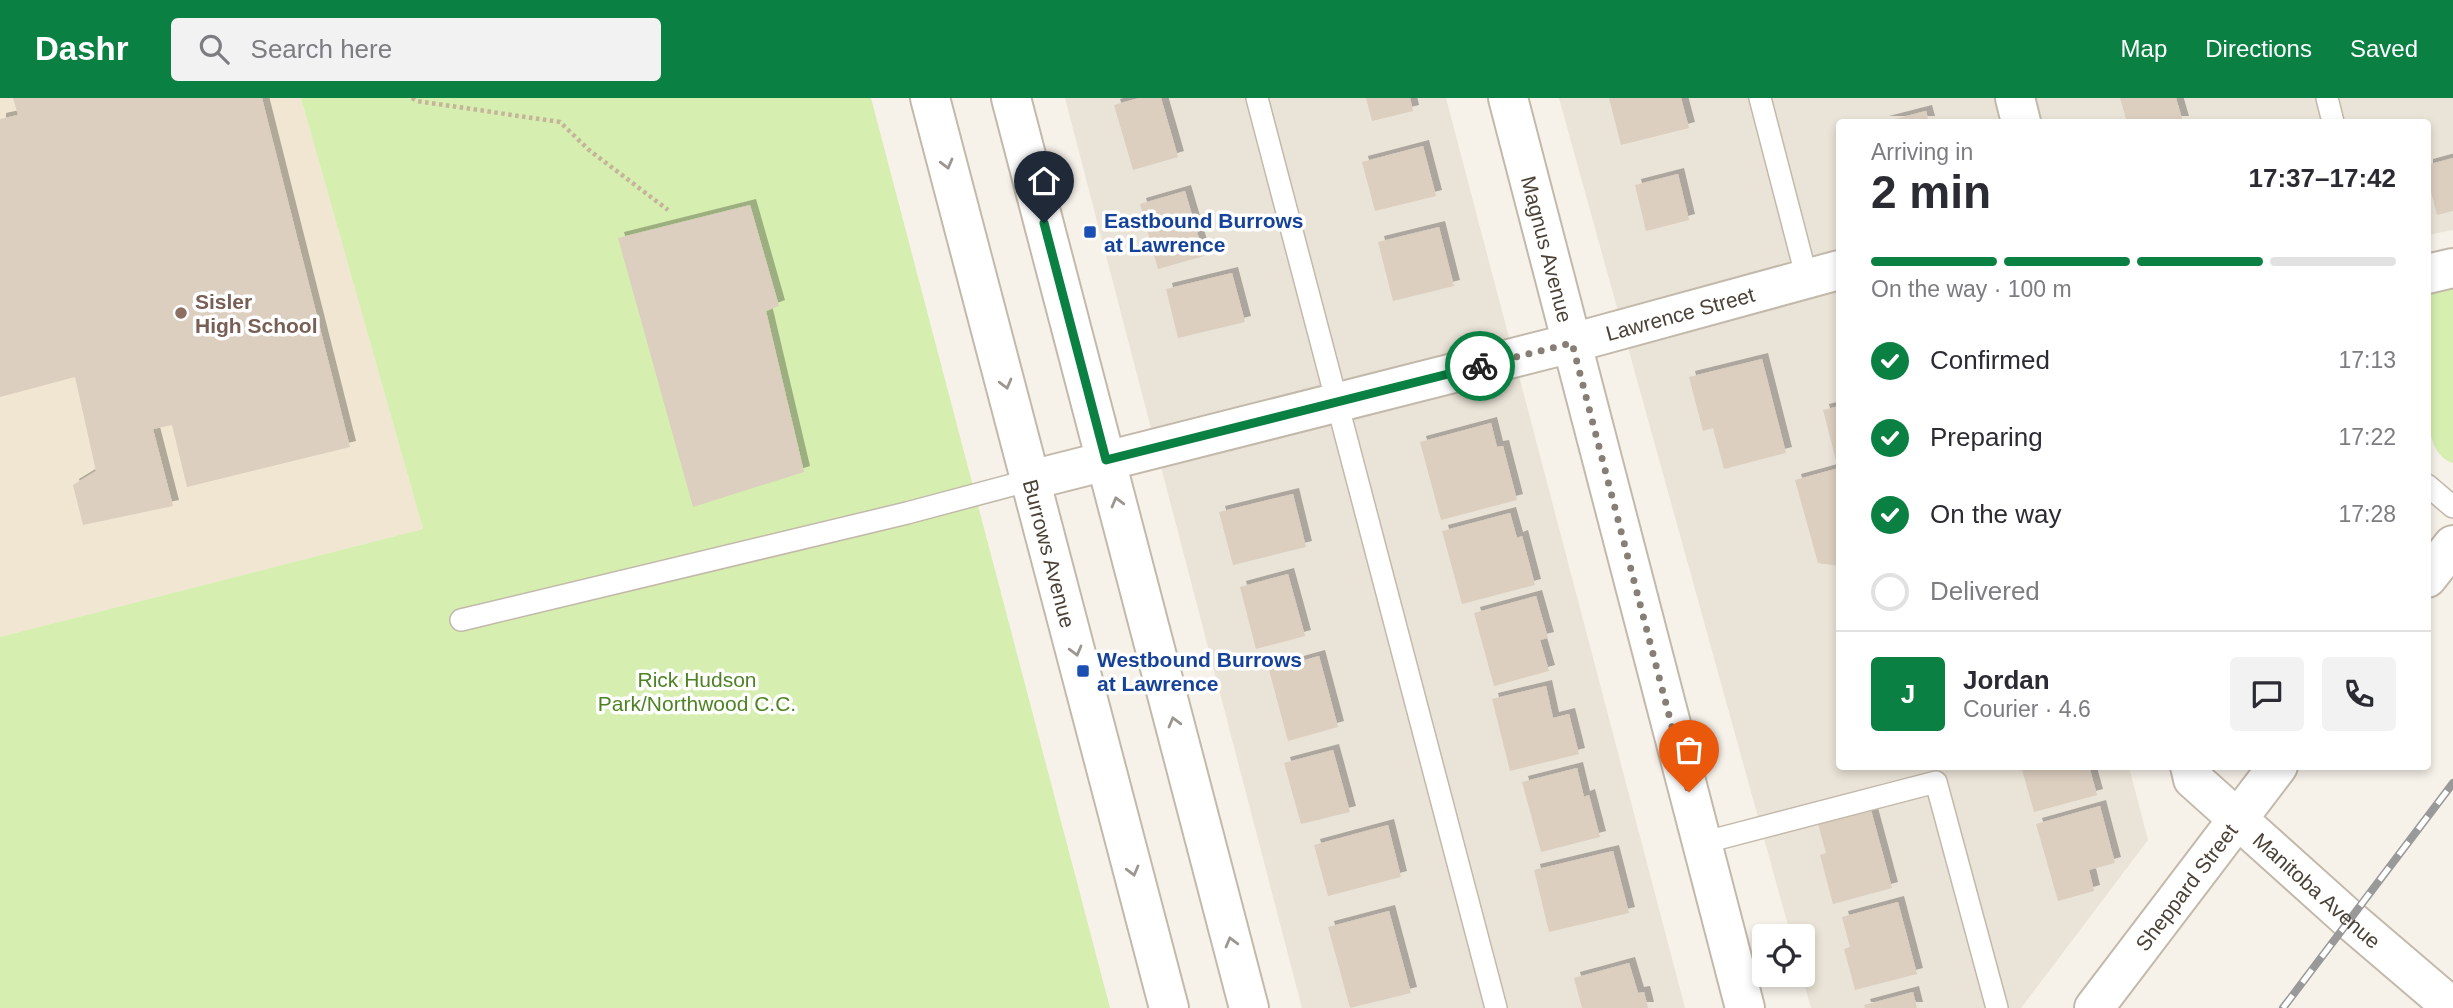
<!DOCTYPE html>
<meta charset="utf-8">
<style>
body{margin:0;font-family:Helvetica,sans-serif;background:#f2f2f3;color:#2b2b33;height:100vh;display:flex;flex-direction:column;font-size:26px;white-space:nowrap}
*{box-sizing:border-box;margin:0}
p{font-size:23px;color:#7c7c81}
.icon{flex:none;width:38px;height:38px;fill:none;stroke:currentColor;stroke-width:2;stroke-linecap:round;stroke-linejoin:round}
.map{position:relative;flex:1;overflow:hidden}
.drawer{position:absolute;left:1836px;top:21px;width:595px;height:651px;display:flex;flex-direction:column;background:#fff;border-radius:7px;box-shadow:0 4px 10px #0003}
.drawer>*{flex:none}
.controls{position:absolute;left:1752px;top:826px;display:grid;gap:14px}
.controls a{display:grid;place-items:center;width:63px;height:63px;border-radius:7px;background:#fff;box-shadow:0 4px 10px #0003;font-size:35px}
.pin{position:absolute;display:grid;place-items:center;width:60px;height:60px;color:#fff;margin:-72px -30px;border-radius:50% 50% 50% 0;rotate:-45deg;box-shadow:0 0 7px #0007}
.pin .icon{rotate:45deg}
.courier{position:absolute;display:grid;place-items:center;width:70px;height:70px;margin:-35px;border:5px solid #0b8043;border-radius:50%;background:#fff;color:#222;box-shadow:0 2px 9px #0007}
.summary em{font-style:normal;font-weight:700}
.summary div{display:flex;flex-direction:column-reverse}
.summary{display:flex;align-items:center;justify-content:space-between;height:119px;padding:0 35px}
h1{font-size:46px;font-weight:700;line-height:52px}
.bar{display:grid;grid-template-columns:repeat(4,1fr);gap:10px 7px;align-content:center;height:84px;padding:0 35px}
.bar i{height:9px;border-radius:5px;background:#e1e1e2}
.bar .active{background:#0b8043}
.bar p{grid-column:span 4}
.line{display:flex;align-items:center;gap:18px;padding:0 35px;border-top:2px solid #e1e1e2}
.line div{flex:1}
.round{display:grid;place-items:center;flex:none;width:74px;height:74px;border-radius:7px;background:#f2f2f3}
ol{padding:0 35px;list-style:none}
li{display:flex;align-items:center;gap:21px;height:77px}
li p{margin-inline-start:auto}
li .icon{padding:7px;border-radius:50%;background:#0b8043;color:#fff;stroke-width:4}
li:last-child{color:#7c7c81}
li i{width:38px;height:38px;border:4px solid #e1e1e2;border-radius:50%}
header{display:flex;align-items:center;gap:42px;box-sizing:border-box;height:98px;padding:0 35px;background:#0b8043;color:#fff}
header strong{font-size:33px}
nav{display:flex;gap:38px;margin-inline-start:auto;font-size:24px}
.search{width:490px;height:63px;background:#f2f2f3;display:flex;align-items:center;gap:18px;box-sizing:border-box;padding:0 24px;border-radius:7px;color:#7c7c81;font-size:26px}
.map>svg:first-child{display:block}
.residential{fill:#eae3d7}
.education{fill:#f0e6d2}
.green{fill:#d6eeaf}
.building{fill:#dccfc0;filter:url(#shadow)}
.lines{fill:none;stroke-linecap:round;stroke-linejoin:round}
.service-casing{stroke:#c3b9ab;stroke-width:24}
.minor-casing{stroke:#c3b9ab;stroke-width:42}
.tertiary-casing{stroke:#c3b9ab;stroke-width:42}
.path{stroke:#c6b49a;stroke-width:4.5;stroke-dasharray:3.5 3.5;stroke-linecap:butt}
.service{stroke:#fff;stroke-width:21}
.minor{stroke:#fff;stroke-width:38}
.tertiary{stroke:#fff;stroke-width:38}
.rail-casing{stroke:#999;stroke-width:8}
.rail{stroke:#fff;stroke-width:5;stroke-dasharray:16;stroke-linecap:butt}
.oneway{stroke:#9c9690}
.done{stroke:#877f75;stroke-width:7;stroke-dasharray:0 12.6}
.route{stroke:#0b8043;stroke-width:9}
.transit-dot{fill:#1a4fb4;stroke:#fff;stroke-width:2.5}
.education-dot{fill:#8d6e63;stroke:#fff;stroke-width:2.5}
.labels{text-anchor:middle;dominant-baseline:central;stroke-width:7;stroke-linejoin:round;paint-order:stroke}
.transit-label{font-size:21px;font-weight:bold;fill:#164399;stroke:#fff;text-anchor:start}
.street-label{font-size:21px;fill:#4b4136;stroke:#fff}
.education-label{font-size:21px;font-weight:bold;fill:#785e54;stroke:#fff;text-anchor:start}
.park-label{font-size:21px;fill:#4e8323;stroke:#fff}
</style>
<header>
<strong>Dashr</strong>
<div class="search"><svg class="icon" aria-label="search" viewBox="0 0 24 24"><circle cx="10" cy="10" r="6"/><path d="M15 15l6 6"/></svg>Search here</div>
<nav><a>Map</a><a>Directions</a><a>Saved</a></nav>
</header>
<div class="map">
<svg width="2453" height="910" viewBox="0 0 2453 910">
<defs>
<filter id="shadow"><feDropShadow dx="6" dy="-6" stdDeviation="0" flood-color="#0004"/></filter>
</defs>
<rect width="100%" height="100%" fill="#f6f1e9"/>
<path class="residential" d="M1065,0H1446L1685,910H1302Z
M1559,0H2453V132L2427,137V24H1839V668L2129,669L2148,742L2021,910H1811L1802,877V838H1791Z"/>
<path class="education" d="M0,0H301L423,431L0,539Z"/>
<path class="green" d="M301,0H871L1110,910H0V539L423,431Z
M2453,189V365C2445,363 2438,356 2434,347C2420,311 2427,236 2427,195Z"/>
<path class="building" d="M13,0H262L350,349L187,389L172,327L153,331L173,408L83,427L73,387L96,373L75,279L0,299V21L18,17Z
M1139,0H1161L1178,59L1133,72L1114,7Z
M1366,0H1410L1413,13L1372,23Z
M1609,0H1681L1689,30L1621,47Z
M2120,0H2176L2183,24H2127Z
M1926,13L1929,24H1883Z
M1423,48L1436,98L1375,113L1362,64Z
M2453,60V113L2437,117L2427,78V67Z
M1678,76L1689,122L1646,133L1635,87Z
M1185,93L1204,158L1158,171L1140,106Z
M750,107L779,208L766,213L804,374L693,409L618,140Z
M1439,129L1454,188L1393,203L1378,144Z
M1232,175L1245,224L1178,240L1166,191Z
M1762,261L1786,355L1724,371L1713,330L1703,333L1689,279Z
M1839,308V370H1838L1823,312Z
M1491,325L1497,349L1503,348L1517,402L1441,422L1420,344Z
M1839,370V468L1818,465L1795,382Z
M1293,396L1306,449L1233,467L1219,414Z
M1510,415L1517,440L1522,438L1535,487L1462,506L1442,433Z
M1288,476L1305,538L1256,551L1240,489Z
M1536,498L1548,540L1540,542L1549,573L1494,588L1474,515Z
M1319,558L1338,629L1288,643L1269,572Z
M1546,588L1553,620L1569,616L1579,656L1510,673L1492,601Z
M1333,652L1350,714L1301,726L1284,665Z
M2021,668H2089L2097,697L2034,714Z
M1577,670L1584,699L1589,697L1600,739L1541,754L1522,684Z
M2100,708L2115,765L2089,772L2094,793L2058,803L2036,726Z
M1871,712L1892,790L1833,806L1820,757L1826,755L1818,726Z
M1388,727L1401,779L1328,798L1314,747Z
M1613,753L1629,815L1549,834L1534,772Z
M1898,804L1917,876L1855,892L1844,851L1850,849L1842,819Z
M1389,813L1411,895L1350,910L1328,829Z
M1629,865L1638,895L1644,894L1648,910H1582L1574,880Z
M1913,894L1917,910H1865L1864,907Z"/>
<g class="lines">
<g class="service-casing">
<path id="service" d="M1257,0L1496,910
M1760,0L1807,181
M2327,0L2333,24
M2427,387L2453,409
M461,522L907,415L1031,382
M1702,745L1936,684L1997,910"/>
</g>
<g class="minor-casing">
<g id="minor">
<path id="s1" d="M1508,0L1745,910"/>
<path d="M2015,0L2021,24"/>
<path d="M2427,176L2453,170"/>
<path id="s2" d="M1031,382L1572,245L1839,172"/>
<path id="s3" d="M2190,668L2193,681L2350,822L2453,910"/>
</g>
</g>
<g class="tertiary-casing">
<g id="tertiary">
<path id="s4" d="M930,0L1169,910"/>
<path d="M1011,0L1249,910"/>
<path d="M2427,480L2453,447"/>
<path id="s5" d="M2094,910L2278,668"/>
</g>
</g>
<path class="path" d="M412,0L417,3L560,24L589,52L668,112"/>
<use href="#service" class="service"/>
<use href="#minor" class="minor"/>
<use href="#tertiary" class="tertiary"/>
<g class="rail-casing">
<path id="rail" d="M2283,910L2453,685"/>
</g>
<use href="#rail" class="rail"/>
</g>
<defs><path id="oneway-chevron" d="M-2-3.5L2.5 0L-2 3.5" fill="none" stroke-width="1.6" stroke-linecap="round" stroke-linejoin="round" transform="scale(1.75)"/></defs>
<g class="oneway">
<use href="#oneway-chevron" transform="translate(947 66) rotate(75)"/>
<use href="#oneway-chevron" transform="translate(1006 286) rotate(75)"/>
<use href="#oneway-chevron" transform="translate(1117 404) rotate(-105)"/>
<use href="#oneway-chevron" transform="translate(1076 553) rotate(75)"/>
<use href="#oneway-chevron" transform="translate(1174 624) rotate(-105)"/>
<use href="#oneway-chevron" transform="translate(1133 773) rotate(75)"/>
<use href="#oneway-chevron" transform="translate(1231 844) rotate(-105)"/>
</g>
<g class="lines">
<path class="done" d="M1480,268L1572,245L1689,694"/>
<path class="route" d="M1044,125L1106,362L1480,268"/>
</g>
<g class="transit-dot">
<rect x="1083" y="127" width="14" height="14" rx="3.5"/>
<rect x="1076" y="566" width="14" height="14" rx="3.5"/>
</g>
<circle class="education-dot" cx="181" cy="215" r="7"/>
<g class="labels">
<g class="transit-label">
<text x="1104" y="122">Eastbound Burrows<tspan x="1104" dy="24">at Lawrence</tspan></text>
<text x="1097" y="561">Westbound Burrows<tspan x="1097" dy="24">at Lawrence</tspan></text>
</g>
<g class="street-label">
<text stroke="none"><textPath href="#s1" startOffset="156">Magnus Avenue</textPath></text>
<text stroke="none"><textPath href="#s2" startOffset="670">Lawrence Street</textPath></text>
<text stroke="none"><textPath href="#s4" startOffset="471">Burrows Avenue</textPath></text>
<text stroke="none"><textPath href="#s5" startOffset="152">Sheppard Street</textPath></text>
<text stroke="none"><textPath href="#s3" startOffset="180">Manitoba Avenue</textPath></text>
</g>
<g class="education-label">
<text x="195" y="203">Sisler<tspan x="195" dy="24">High School</tspan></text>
</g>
<g class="park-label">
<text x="697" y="581">Rick Hudson<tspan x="697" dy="24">Park/Northwood C.C.</tspan></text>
</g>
</g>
</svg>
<div class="controls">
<a><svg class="icon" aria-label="locate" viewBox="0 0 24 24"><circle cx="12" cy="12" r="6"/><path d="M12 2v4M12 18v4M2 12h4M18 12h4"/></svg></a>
</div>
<div class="pin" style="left:1689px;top:694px;background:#ea580c"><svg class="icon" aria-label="bag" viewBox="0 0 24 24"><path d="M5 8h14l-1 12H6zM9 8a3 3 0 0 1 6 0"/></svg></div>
<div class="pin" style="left:1044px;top:125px;background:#1f2937"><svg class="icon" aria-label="home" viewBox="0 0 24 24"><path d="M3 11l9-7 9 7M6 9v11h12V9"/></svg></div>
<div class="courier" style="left:1480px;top:268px"><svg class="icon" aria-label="bike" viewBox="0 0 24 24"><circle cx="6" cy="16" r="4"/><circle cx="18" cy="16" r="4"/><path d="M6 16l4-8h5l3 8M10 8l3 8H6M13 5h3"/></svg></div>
<section class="drawer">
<div class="summary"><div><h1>2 min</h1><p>Arriving in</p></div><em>17:37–17:42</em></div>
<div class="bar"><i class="active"></i><i class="active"></i><i class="active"></i><i></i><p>On the way · 100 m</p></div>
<ol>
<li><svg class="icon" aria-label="check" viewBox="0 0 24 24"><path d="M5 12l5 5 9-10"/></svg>Confirmed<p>17:13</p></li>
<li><svg class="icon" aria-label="check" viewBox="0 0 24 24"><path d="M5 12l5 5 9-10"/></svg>Preparing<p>17:22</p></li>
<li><svg class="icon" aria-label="check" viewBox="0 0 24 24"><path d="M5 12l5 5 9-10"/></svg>On the way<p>17:28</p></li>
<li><i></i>Delivered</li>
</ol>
<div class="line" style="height:126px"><b class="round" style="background:#0b8043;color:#fff">J</b><div><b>Jordan</b><p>Courier · 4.6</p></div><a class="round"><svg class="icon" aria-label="chat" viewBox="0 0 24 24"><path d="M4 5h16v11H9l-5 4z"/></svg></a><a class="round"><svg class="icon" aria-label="phone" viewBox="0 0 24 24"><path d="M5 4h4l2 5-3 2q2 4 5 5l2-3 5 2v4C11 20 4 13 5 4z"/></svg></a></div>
</section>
</div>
